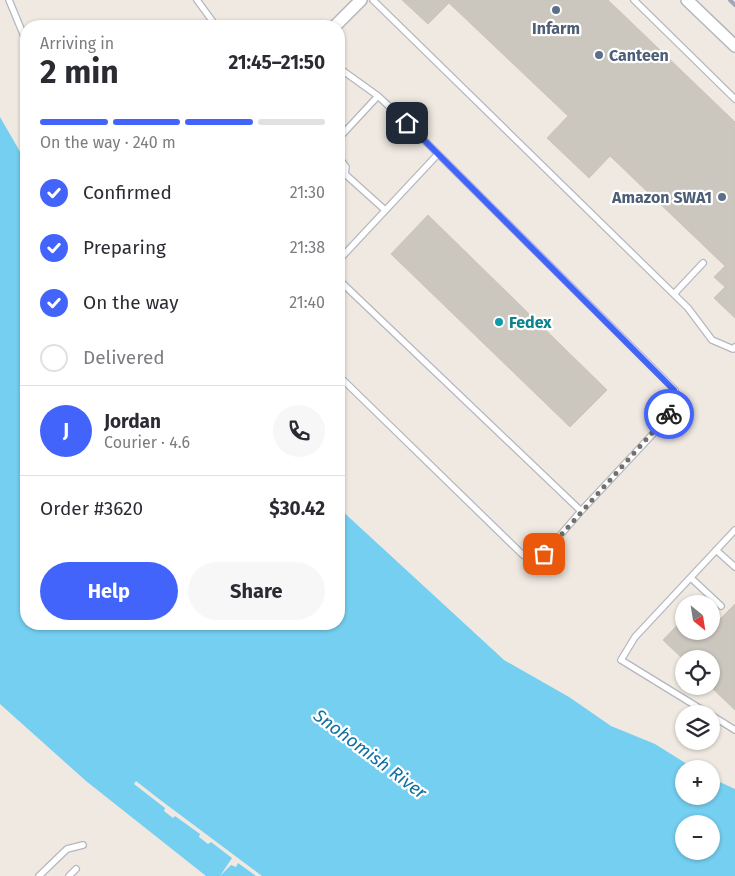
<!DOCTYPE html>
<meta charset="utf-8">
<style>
body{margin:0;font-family:"Fira Sans",sans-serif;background:#f7f7f7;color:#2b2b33;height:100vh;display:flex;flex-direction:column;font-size:19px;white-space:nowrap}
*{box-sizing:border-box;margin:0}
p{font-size:16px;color:#7c7c81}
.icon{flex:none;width:28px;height:28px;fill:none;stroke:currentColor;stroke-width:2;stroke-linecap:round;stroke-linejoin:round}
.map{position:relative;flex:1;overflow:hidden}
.side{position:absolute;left:20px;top:20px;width:325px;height:610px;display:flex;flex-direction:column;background:#fff;border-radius:20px;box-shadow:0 1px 4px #0004}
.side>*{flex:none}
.needle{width:32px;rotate:150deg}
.buttons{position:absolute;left:675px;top:595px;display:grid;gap:10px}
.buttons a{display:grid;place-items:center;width:45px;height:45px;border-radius:50%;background:#fff;box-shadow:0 1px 4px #0004;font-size:25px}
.pin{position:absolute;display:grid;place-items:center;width:42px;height:42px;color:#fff;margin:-21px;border-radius:10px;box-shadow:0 2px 8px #0006}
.courier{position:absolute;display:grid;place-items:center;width:50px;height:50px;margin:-25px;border:4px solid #4264fb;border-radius:50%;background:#fff;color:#222;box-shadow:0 1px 6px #0007}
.headline em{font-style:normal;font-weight:700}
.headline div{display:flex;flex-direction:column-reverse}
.headline{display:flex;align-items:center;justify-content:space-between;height:85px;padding:0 20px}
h1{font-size:32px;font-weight:700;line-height:38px}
.bar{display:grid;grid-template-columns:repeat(4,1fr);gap:8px 5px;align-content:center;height:60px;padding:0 20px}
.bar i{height:6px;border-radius:4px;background:#e1e1e2}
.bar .current{background:#4264fb}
.bar p{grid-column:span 4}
.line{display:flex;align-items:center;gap:12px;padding:0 20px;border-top:1px solid #e1e1e2}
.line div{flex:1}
.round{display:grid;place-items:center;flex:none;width:52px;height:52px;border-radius:26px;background:#f7f7f7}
ol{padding:0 20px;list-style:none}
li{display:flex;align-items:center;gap:15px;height:55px}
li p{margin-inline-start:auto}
li .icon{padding:5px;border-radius:50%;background:#4264fb;color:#fff;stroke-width:4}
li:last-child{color:#7c7c81}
li i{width:28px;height:28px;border:2px solid #e1e1e2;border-radius:50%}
.button{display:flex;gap:10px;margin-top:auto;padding:10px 20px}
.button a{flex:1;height:58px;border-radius:30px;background:#4264fb;color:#fff;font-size:20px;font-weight:700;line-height:58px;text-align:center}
.button a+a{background:#f7f7f7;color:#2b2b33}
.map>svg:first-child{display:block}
.water{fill:#75cff0;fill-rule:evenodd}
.pier{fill:#efe9e1}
.building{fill:#cbc7bf;stroke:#cbc5ba}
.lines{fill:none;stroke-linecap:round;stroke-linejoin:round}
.lane-casing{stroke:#b4b7c1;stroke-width:8}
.street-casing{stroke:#b4b7c1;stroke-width:14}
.lane{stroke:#fff;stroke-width:5.5}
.street{stroke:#fff;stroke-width:11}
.rail{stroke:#a3a6b8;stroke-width:4}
.done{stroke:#726f6d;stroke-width:5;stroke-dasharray:0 9}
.route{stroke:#4264fb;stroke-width:6}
.service-dot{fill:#5c6f8a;stroke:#fff;stroke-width:2}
.culture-dot{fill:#0f9aa8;stroke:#fff;stroke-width:2}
.labels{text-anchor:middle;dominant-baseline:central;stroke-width:4.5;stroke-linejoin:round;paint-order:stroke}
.service-label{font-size:16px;font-weight:bold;fill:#4e5e75;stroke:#fff}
.culture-label{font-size:16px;font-weight:bold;fill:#0d838f;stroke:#fff;text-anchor:start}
.water-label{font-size:18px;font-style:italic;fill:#0d6fa3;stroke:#fff}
</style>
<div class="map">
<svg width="735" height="876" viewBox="0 0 735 876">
<rect width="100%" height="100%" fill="#efe9e1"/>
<path class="water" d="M0,117L26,162V624H339V508L504,660L569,697L611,726L655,744L695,769H684V796H711V778L735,789V876H206L86,781L0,704ZM684,824H711V851H684Z"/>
<path class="pier" d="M136,781L159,799L262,876H256L238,863L236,867L231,865L220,876L232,858L211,842L208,844L199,837L200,834L175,816L173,818L164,811L165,808L134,784Z"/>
<path class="building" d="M402,0H608L735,122V318L714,298L725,287L714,277L725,266L610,156L589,178L547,138L568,116L449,3L428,24Z
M428,215L607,390L570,427L391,254Z
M735,604V710L711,687V659H683L663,640L684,618V631H711V628Z"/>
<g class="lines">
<g class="lane-casing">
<path id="lane" d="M9,0L26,41
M197,0L216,26
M373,0L688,308L712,340L733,349L735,347
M634,0L735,99
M339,68L378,96L407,123L675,390L677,403L664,422L581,511L339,280
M339,138L378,96
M339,157L346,167L345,174L339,180
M345,174L385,210
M339,260L438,154
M674,294L703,263
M339,376L523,555L530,558L544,554L581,511
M716,550L735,567
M691,578L721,606
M709,714L621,660L635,637L735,530
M711,715L735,730
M39,876L67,849L83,845
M69,876L76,869"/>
</g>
<g class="street-casing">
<path id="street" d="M687,0L735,46
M335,26L361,0"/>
</g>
<use href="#lane" class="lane"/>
<use href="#street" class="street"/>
<path class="rail" d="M730,0L735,5"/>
</g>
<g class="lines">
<path class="done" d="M544,554L669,414"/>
<path class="route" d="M407,123L674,390L677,403L669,414"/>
</g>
<g class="service-dot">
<circle cx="556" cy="10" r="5"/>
<circle cx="599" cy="55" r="5"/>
<circle cx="722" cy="197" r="5"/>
</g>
<circle class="culture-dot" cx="499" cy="322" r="5"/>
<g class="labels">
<g class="service-label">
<text x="556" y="28">Infarm</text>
<text x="609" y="55" text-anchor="start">Canteen</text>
<text x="712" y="197" text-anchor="end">Amazon SWA1</text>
</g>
<g class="culture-label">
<text x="509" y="322">Fedex</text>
</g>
<g class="water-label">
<text transform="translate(370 754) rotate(37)">Snohomish River</text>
</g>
</g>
</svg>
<div class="buttons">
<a><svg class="needle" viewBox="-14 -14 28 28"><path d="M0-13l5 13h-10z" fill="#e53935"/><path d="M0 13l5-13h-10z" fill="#7c7c81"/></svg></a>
<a><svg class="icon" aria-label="locate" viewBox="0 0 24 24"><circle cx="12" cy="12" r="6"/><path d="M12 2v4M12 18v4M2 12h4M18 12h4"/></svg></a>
<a><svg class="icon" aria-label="layers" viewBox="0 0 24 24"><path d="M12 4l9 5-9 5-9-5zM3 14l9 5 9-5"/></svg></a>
<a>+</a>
<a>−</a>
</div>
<div class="pin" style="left:544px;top:554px;background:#ea580c"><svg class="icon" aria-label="bag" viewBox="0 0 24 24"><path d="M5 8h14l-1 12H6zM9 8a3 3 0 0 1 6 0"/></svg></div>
<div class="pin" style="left:407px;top:123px;background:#1f2937"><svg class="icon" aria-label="home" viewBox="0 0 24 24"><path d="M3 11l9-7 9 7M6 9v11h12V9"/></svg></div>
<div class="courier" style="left:669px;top:414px"><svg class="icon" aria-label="bike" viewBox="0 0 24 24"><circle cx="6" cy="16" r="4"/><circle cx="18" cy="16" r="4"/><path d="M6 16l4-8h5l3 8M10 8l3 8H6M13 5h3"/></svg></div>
<section class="side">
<div class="headline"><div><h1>2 min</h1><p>Arriving in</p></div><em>21:45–21:50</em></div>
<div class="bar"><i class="current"></i><i class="current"></i><i class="current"></i><i></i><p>On the way · 240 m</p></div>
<ol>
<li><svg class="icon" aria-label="check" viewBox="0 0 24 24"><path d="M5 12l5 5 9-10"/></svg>Confirmed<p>21:30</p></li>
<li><svg class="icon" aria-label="check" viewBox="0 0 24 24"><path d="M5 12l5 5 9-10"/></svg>Preparing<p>21:38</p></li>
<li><svg class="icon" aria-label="check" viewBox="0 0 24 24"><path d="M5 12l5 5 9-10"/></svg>On the way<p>21:40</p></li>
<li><i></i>Delivered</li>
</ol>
<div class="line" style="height:90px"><b class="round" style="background:#4264fb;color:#fff">J</b><div><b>Jordan</b><p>Courier · 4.6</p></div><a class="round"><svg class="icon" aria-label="phone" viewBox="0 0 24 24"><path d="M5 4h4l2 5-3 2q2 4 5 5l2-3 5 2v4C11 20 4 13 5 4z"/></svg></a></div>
<div class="line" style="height:65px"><div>Order #3620</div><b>$30.42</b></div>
<div class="button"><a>Help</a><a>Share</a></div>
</section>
</div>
